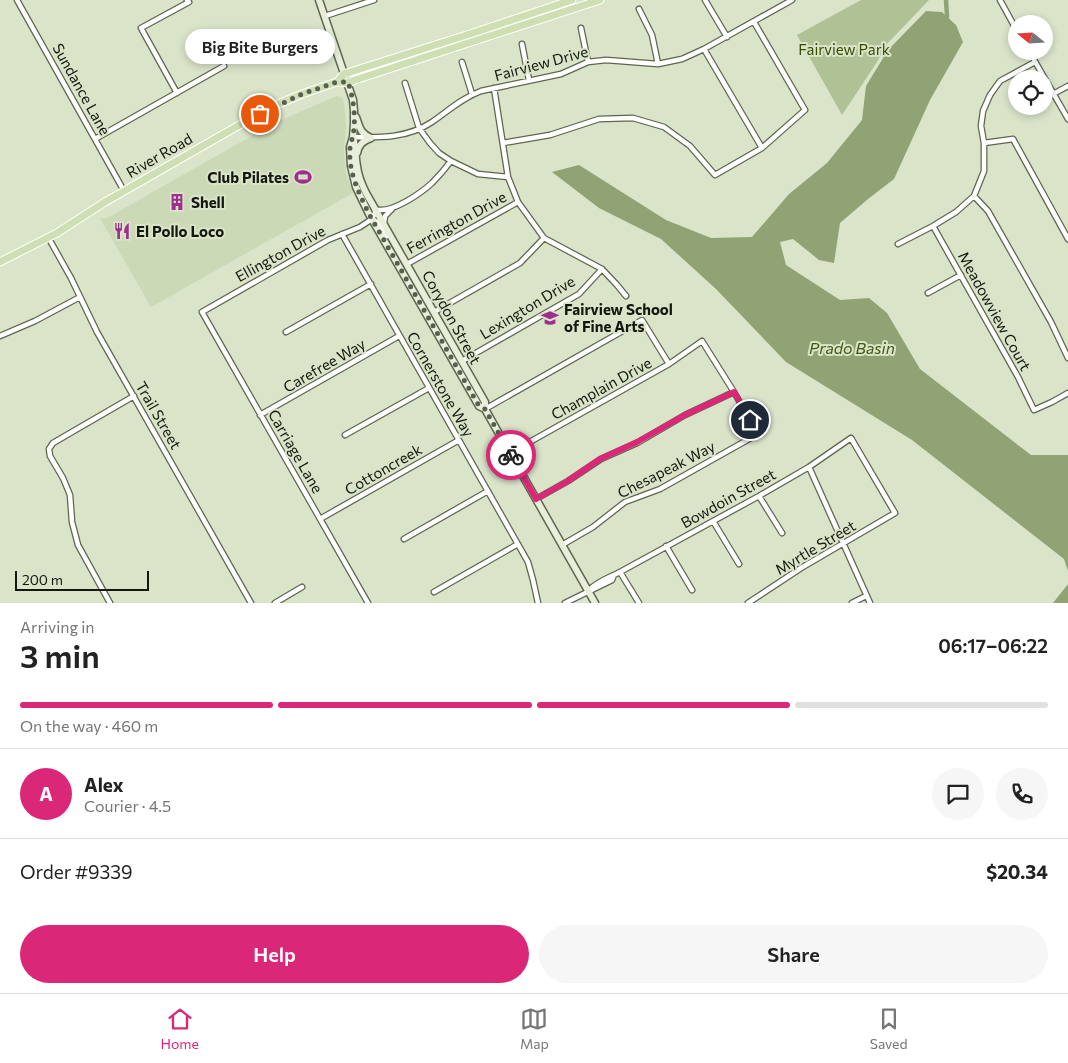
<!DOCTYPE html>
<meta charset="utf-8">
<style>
body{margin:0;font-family:Commissioner,sans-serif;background:#f6f6f6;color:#222;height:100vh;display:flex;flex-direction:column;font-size:19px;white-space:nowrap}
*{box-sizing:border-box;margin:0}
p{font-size:16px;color:#767676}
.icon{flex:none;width:28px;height:28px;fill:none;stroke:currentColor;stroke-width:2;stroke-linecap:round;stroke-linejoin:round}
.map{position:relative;height:603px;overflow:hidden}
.side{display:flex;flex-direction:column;background:#fff;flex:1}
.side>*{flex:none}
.needle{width:32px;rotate:288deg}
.buttons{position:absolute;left:1008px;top:15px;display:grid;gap:10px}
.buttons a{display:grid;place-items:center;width:45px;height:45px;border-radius:50%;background:#fff;box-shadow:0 2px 8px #0003;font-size:25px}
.scale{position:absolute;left:15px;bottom:12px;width:134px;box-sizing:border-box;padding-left:5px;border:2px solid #13170d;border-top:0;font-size:14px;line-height:18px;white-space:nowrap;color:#13170d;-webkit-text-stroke:4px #d9e4c9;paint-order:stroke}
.pin{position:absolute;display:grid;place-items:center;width:42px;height:42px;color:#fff;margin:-21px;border:2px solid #fff;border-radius:50%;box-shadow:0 1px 5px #0007}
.courier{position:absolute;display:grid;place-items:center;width:50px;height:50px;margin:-25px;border:4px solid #db2777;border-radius:50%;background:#fff;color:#222;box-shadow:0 1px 6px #0007}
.bubble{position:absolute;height:35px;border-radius:18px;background:#fff;box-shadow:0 2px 8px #0003;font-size:16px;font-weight:600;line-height:35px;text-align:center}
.head em{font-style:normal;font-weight:600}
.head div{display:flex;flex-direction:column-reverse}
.head{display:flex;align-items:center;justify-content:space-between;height:85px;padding:0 20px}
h1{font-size:32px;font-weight:600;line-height:38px}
.bar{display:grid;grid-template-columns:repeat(4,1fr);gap:8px 5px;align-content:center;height:60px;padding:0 20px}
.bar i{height:6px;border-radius:4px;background:#e0e0e0}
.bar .current{background:#db2777}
.bar p{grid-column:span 4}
.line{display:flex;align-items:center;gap:12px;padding:0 20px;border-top:1px solid #e0e0e0}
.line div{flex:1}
.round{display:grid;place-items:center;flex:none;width:52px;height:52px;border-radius:26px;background:#f6f6f6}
.button{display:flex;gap:10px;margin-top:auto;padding:10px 20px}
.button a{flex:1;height:58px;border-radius:30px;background:#db2777;color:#fff;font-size:20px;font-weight:600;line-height:58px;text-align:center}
.button a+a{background:#f6f6f6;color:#222}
.tab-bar{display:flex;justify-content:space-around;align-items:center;height:70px;border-top:1px solid #e0e0e0;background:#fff;font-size:14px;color:#767676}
.tab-bar a{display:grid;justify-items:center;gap:2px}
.tab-bar .current{color:#db2777}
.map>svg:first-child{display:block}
.built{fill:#cbd9b7}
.green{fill:#b0c196}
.water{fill:#91a375}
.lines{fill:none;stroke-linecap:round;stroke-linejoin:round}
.canal{stroke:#91a375;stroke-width:4.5}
.minor-casing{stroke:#5d674f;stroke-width:7}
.secondary-casing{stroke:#5d674f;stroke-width:9}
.primary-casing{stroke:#fff;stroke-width:9}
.minor{stroke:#fff;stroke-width:4.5}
.secondary{stroke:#e7efda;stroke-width:6}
.primary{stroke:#cfdfb4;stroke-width:7}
.done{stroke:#585f4f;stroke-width:5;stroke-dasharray:0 9}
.route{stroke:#db2777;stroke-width:6}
.labels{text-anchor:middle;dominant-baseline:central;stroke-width:4;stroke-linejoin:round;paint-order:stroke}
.park-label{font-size:15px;fill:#364b00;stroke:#d9e4c9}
.street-label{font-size:15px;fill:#13170d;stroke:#d9e4c9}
.poi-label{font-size:15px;font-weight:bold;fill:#13170d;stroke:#d9e4c9;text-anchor:start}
.water-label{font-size:16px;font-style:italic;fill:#425810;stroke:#d9e4c9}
</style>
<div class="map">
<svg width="1068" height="603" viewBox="0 0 1068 603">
<rect width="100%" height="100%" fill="#d9e4c9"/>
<path class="built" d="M337,96L343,98L345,113L346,127L344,151L345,163L346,173L353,193L151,307L100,218H107L257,133L288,117Z"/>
<path class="green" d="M861,0H929L886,45L877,62L842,115L797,35Z"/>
<path class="water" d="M926,11L942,12L956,25L963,42L930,100L894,179L868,199L840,223L834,263L819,260L793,239L780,242L786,265L840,300L869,298L887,313L920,369L1031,455H1068V571L1064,559L912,440L786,362L716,289L661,239L599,208L552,172L579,165L666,220L711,238L752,237L789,194L827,163L862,120L866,86L888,50Z
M1068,584V603H1053Z"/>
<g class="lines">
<path class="canal" d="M946,21L947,16L946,0"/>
<g class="minor-casing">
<path id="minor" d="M17,0L124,191
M705,0L727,37
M1000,0L1016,29
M639,9L652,35L658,64
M325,16L374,0
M581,28L588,62
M522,44L529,80
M704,49L762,148
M1029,51L1068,119
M462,62L472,94
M405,83L419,128L430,143L439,153L451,161L478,174L508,177
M494,88L508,177L518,202L544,238L602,269L617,285L626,296
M177,93L141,28L189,2L187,0
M1053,94L1068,86
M353,137C380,138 408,138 432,122C448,111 462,98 481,91L561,74L588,62L606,60L658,64L682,59L704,49L792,0
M95,139L224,66
M503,143L550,135L599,119L633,118L664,127L690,146L715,175L762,148L805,110L754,22
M984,143L1013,139L1068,239
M974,196L988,211L1051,322L1068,358
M372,219L375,213V209C390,215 421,193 432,183C439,176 445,169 451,161
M372,219L379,223L387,236
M384,223L385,216L392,209
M933,226L1018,377L1034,410L1052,402L1068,393
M342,234L528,562L533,580L538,603
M48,237L71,278L97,332L251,603
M898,244L933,226L956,212L974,196L984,171V143L981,126L983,111L990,95L1000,81L1035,62
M407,264L518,202
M928,293L961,275
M434,312L520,263L544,238
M286,332L371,284
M0,336L35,321L80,297
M462,361L579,294L602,269
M485,409L642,320L669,364
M260,415L399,336
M345,435L429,388
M510,453L669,364L702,341L734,392L758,434L660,489L625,502L593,527L562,545
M809,467L870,603
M759,496L782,533
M536,499L568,481L601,459L637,443L685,415L734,392
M320,519L459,440
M713,521L739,564
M404,539L488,491
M666,546L692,590
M620,572L639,603
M588,591C599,580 607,579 620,572L759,496L809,467L851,438L895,513L801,568L748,603
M434,592L518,544
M110,603L78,545L72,522L70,495L63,478L50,456L49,449L53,443L134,396
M275,603L302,587
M368,603L202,312L328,240L360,227L372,219
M565,603L612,580L614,575
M852,603L866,596"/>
</g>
<g class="secondary-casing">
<path id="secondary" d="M319,0L353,100L354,111V124L353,137L350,147L351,166L356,187L369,214L479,406L485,409
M356,117C360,128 360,133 371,138
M353,137C356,147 355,156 357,166C358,176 362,185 366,193L485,402V409L595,603
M357,153C359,144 363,141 371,138"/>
</g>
<g class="primary-casing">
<path id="primary" d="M337,82L344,74L473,33L572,0
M0,262L57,233L105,202L269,108L302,94L337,82L348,83L355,80L600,0"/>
</g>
<use href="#minor" class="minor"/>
<use href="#secondary" class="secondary"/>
<use href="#primary" class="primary"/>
</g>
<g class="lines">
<path class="done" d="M260,114L302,94L337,82H348C354,100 356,118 353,136C352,140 350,144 350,148C348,172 359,193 369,214L479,406L485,409L511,455"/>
<path class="route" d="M511,455L536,499L568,481L600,459L637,442L685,415L734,392L750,420"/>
</g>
<defs>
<g id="stadium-bare" transform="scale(1.35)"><path d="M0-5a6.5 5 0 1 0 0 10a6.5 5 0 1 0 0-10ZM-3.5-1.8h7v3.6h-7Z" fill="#9f2f8c" stroke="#d9e4c9" stroke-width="2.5" paint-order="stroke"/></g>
<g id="building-bare" transform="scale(1.35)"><path d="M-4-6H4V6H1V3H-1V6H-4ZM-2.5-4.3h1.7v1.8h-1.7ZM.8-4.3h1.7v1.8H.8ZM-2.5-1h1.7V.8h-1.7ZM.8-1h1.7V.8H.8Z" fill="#9f2f8c" stroke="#d9e4c9" stroke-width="2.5" paint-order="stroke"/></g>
<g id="restaurant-bare" transform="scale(1.35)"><path d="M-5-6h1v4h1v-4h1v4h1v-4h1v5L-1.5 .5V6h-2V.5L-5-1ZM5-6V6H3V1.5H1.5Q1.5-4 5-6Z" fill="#9f2f8c" stroke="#d9e4c9" stroke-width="2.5" paint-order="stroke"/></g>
<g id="school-bare" transform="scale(1.35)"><path d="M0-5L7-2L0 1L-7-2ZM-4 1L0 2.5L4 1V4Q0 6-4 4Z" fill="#9f2f8c" stroke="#d9e4c9" stroke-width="2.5" paint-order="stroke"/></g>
</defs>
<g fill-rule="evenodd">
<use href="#stadium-bare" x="303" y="177"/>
<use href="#building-bare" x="177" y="202"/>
<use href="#restaurant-bare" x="122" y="231"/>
<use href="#school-bare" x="550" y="318"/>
</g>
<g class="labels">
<g class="park-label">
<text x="844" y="49">Fairview Park</text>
</g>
<g class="street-label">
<text transform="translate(541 63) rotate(-15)">Fairview Drive</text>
<text transform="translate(82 89) rotate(61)">Sundance Lane</text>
<text transform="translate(159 155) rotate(-30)">River Road</text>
<text transform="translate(456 222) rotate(-29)">Ferrington Drive</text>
<text transform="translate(280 253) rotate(-29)">Ellington Drive</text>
<text transform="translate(527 307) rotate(-31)">Lexington Drive</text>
<text transform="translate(995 311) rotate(61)">Meadowview Court</text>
<text transform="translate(452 317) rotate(61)">Corydon Street</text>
<text transform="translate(324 365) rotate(-30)">Carefree Way</text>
<text transform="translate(441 384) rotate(60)">Cornerstone Way</text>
<text transform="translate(601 388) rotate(-29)">Champlain Drive</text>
<text transform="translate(159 415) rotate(60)">Trail Street</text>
<text transform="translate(296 451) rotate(60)">Carriage Lane</text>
<text transform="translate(383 469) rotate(-30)">Cottoncreek</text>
<text transform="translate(666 469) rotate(-27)">Chesapeak Way</text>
<text transform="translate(728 498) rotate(-29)">Bowdoin Street</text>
<text transform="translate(815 547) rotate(-31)">Myrtle Street</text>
</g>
<g class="poi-label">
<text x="289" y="177" text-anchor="end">Club Pilates</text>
<text x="191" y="202">Shell</text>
<text x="136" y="231">El Pollo Loco</text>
<text x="564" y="309">Fairview School<tspan x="564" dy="17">of Fine Arts</tspan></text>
</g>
<g class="water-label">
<text x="852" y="347">Prado Basin</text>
</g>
</g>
</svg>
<div class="buttons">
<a><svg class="needle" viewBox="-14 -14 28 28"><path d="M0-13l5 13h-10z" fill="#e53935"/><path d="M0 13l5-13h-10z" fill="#767676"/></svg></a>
<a><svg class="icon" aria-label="locate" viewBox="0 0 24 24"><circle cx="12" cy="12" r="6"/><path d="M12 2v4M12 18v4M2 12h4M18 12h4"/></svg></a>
</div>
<div class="scale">200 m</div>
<div class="pin" style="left:260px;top:114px;background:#ea580c"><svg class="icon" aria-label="bag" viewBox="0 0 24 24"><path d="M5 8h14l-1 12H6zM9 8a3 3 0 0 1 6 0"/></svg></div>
<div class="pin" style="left:750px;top:420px;background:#1f2937"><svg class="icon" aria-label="home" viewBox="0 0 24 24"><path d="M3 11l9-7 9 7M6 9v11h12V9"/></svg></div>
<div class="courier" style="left:511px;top:455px"><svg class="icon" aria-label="bike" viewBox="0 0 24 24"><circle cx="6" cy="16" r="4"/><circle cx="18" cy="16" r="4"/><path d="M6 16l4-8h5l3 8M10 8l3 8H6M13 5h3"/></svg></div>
<div class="bubble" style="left:185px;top:29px;width:150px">Big Bite Burgers</div>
</div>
<section class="side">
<div class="head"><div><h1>3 min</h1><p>Arriving in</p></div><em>06:17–06:22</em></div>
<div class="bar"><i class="current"></i><i class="current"></i><i class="current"></i><i></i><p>On the way · 460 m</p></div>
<div class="line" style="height:90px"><b class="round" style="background:#db2777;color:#fff">A</b><div><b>Alex</b><p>Courier · 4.5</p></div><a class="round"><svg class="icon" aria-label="chat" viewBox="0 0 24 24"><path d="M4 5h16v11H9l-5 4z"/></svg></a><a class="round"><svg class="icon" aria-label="phone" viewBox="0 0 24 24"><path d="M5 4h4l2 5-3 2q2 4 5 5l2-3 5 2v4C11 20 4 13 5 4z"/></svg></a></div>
<div class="line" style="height:65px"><div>Order #9339</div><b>$20.34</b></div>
<div class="button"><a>Help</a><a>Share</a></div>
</section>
<nav class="tab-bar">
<a class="current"><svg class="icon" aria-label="home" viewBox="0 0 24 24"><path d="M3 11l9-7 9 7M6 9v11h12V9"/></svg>Home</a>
<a><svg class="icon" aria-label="map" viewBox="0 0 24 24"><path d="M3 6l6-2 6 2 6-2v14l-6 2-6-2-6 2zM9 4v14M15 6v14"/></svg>Map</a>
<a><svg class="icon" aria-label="saved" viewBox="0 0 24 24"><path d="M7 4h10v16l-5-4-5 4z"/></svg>Saved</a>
</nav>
